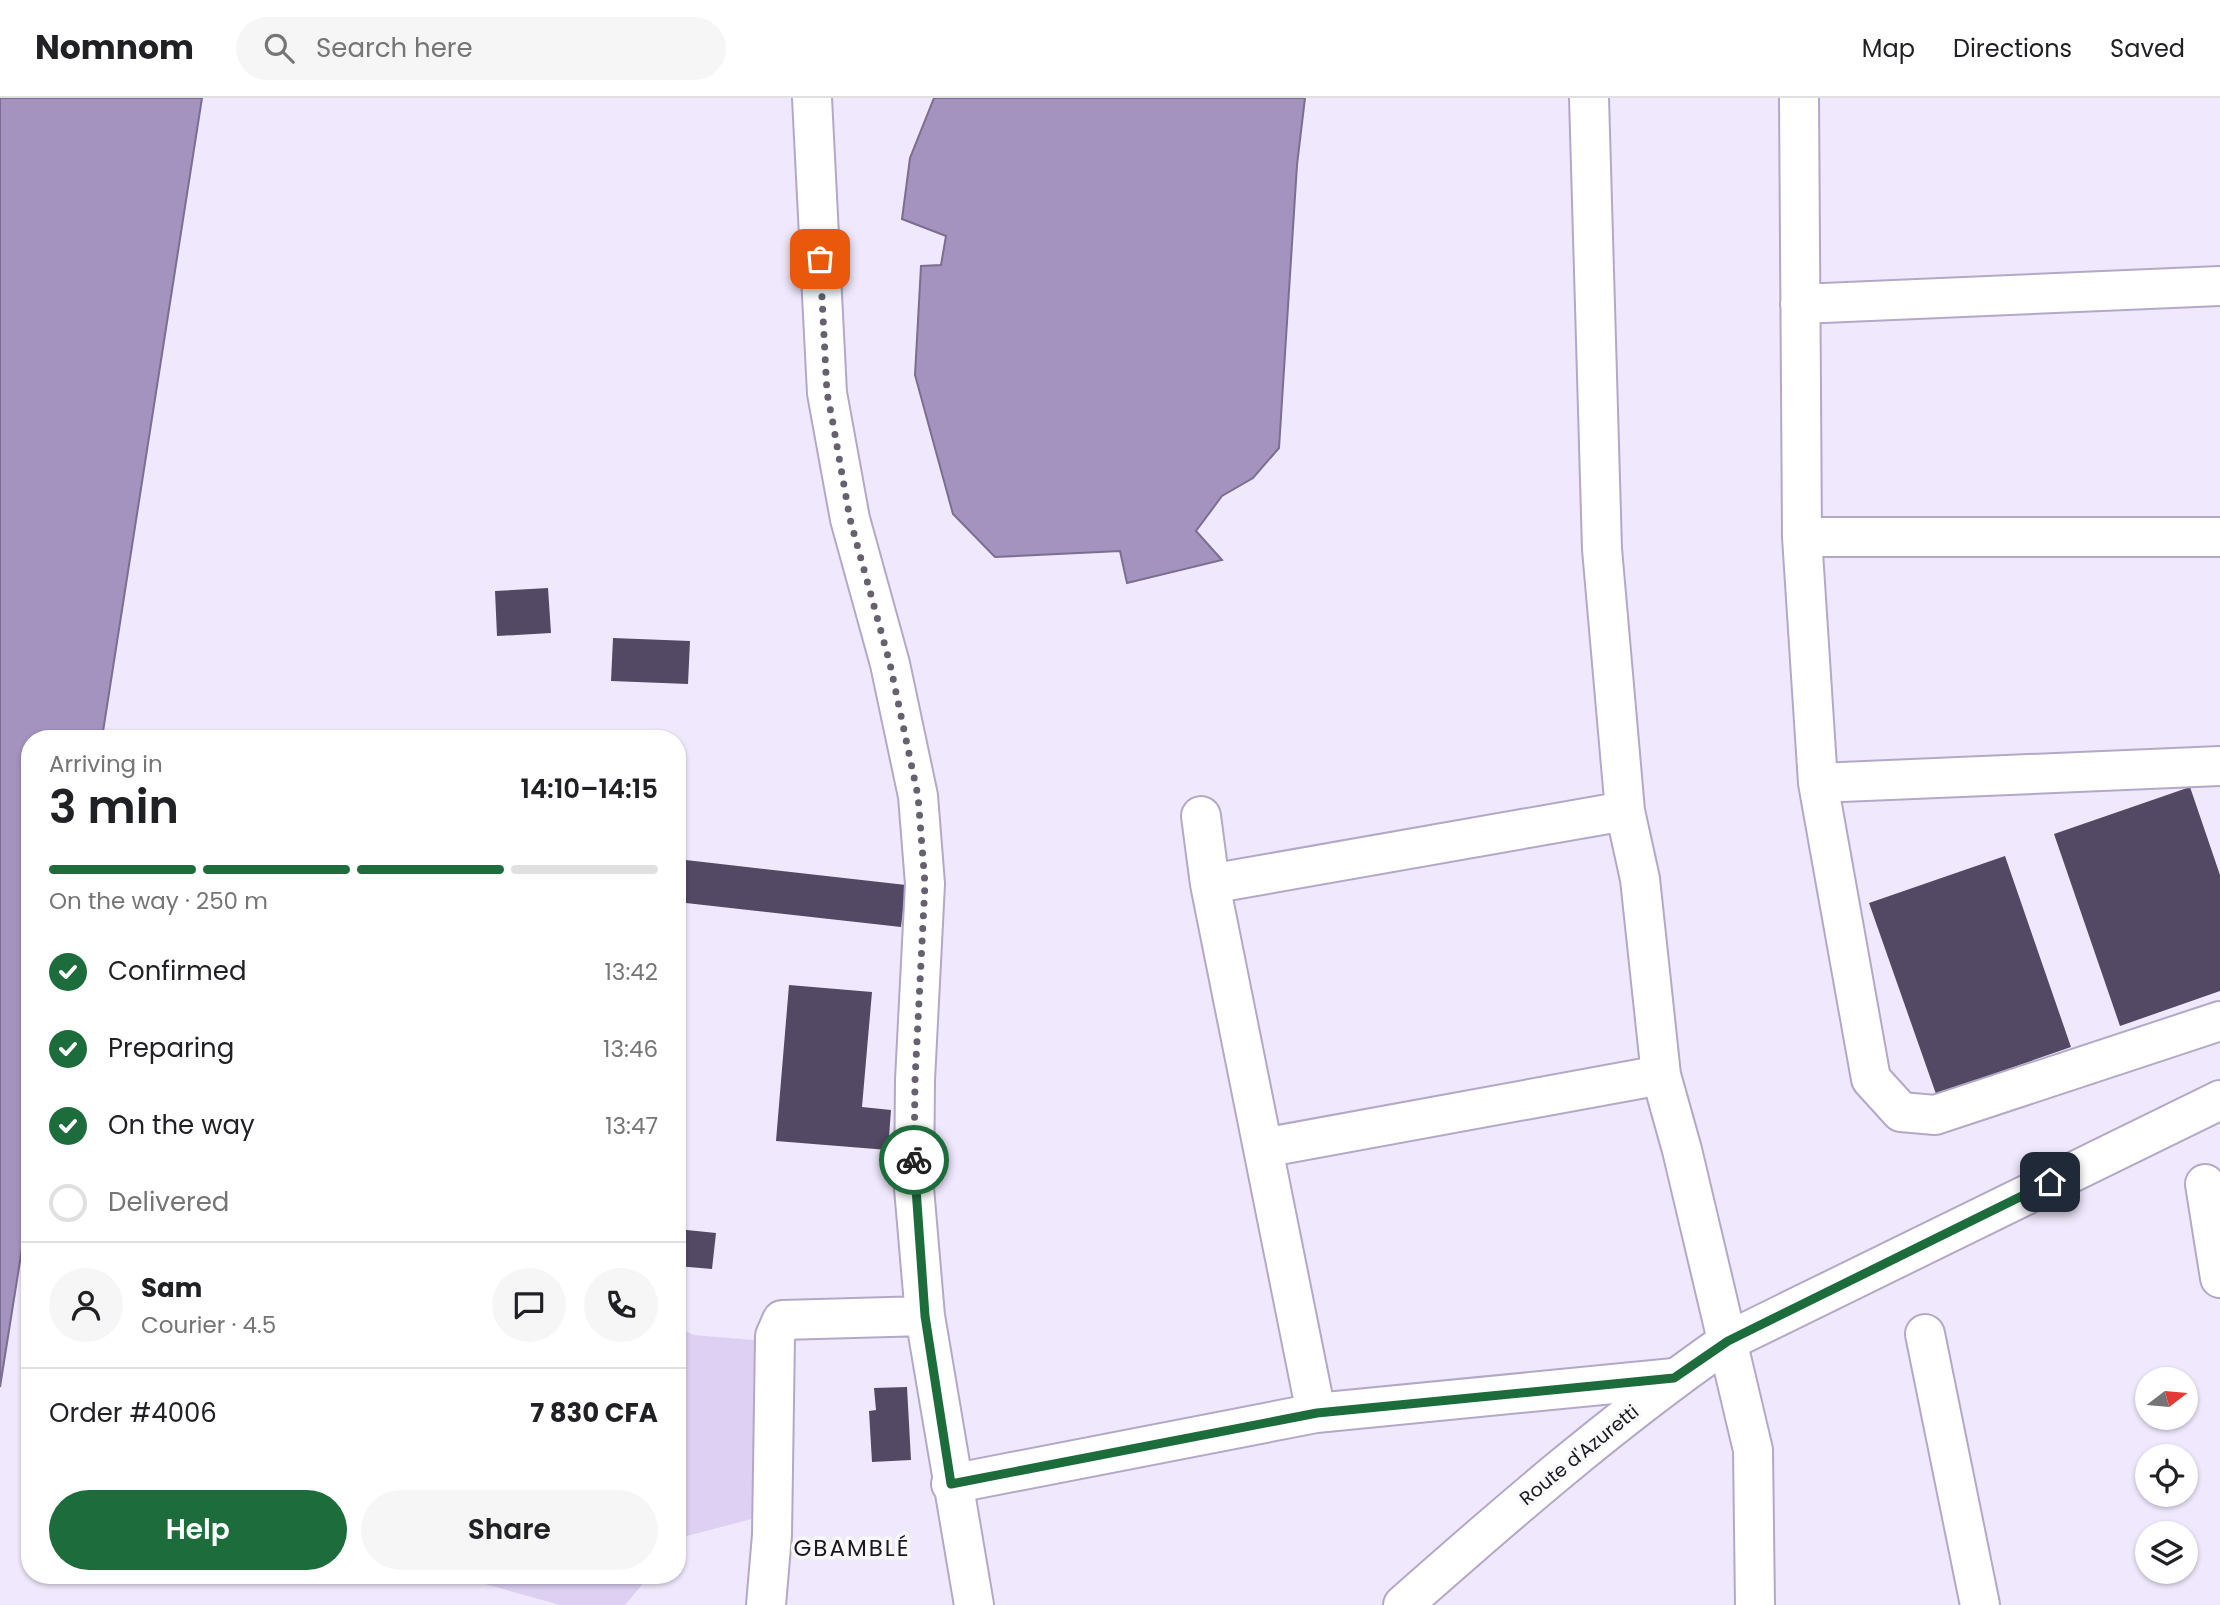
<!DOCTYPE html>
<meta charset="utf-8">
<style>
body{margin:0;font-family:Poppins,sans-serif;background:#f6f6f6;color:#202124;height:100vh;display:flex;flex-direction:column;font-size:26px;white-space:nowrap}
*{box-sizing:border-box;margin:0}
p{font-size:23px;color:#757577}
.icon{flex:none;width:38px;height:38px;fill:none;stroke:currentColor;stroke-width:2;stroke-linecap:round;stroke-linejoin:round}
.map{position:relative;flex:1;overflow:hidden}
.details{position:absolute;left:21px;top:632px;width:665px;height:854px;display:flex;flex-direction:column;background:#fff;border-radius:28px;box-shadow:0 2px 5px #0004}
.details>*{flex:none}
.needle{width:46px;rotate:74deg}
.fabs{position:absolute;left:2135px;top:1269px;display:grid;gap:14px}
.fabs a{display:grid;place-items:center;width:63px;height:63px;border-radius:50%;background:#fff;box-shadow:0 2px 5px #0004;font-size:35px}
.pin{position:absolute;display:grid;place-items:center;width:60px;height:60px;color:#fff;margin:-30px;border-radius:14px;box-shadow:0 4px 10px #0006}
.courier{position:absolute;display:grid;place-items:center;width:70px;height:70px;margin:-35px;border:5px solid #1d6c3c;border-radius:50%;background:#fff;color:#222;box-shadow:0 2px 9px #0007}
.headline em{font-style:normal;font-weight:600}
.headline div{display:flex;flex-direction:column-reverse}
.headline{display:flex;align-items:center;justify-content:space-between;height:119px;padding:0 28px}
h1{font-size:46px;font-weight:600;line-height:52px}
.bar{display:grid;grid-template-columns:repeat(4,1fr);gap:10px 7px;align-content:center;height:84px;padding:0 28px}
.bar i{height:9px;border-radius:5px;background:#e0e0e0}
.bar .selected{background:#1d6c3c}
.bar p{grid-column:span 4}
.line{display:flex;align-items:center;gap:18px;padding:0 28px;border-top:2px solid #e0e0e0}
.line div{flex:1}
.round{display:grid;place-items:center;flex:none;width:74px;height:74px;border-radius:37px;background:#f6f6f6}
ol{padding:0 28px;list-style:none}
li{display:flex;align-items:center;gap:21px;height:77px}
li p{margin-inline-start:auto}
li .icon{padding:7px;border-radius:50%;background:#1d6c3c;color:#fff;stroke-width:4}
li:last-child{color:#757577}
li i{width:38px;height:38px;border:4px solid #e0e0e0;border-radius:50%}
.cta{display:flex;gap:14px;margin-top:auto;padding:14px 28px}
.cta a{flex:1;height:80px;border-radius:42px;background:#1d6c3c;color:#fff;font-size:28px;font-weight:600;line-height:80px;text-align:center}
.cta a+a{background:#f6f6f6;color:#202124}
header{display:flex;align-items:center;gap:42px;box-sizing:border-box;height:98px;padding:0 35px;background:#fff;border-bottom:2px solid #e0e0e0}
header strong{font-size:33px}
nav{display:flex;gap:38px;margin-inline-start:auto;font-size:24px}
.search{width:490px;height:63px;background:#f6f6f6;display:flex;align-items:center;gap:18px;box-sizing:border-box;padding:0 24px;border-radius:38px;color:#757577;font-size:26px}
.map>svg:first-child{display:block}
.green{fill:#ddd0f2}
.water{fill:#a493bf;stroke:#7b6e90;stroke-width:2}
.building{fill:#544964}
.lines{fill:none;stroke-linecap:round;stroke-linejoin:round}
.street-casing{stroke:#b4a8c7;stroke-width:42}
.secondary-casing{stroke:#b4a8c7;stroke-width:42}
.street{stroke:#fff;stroke-width:38}
.secondary{stroke:#fff;stroke-width:38}
.done{stroke:#66606f;stroke-width:7;stroke-dasharray:0 12.6}
.route{stroke:#1d6c3c;stroke-width:9}
.labels{text-anchor:middle;dominant-baseline:central;stroke-width:7;stroke-linejoin:round;paint-order:stroke}
.street-label{font-size:19px;fill:#1b1722;stroke:#fafafa}
.quarter-label{font-size:23px;letter-spacing:2px;fill:#1b1722;stroke:#fafafa}
</style>
<header>
<strong>Nomnom</strong>
<div class="search"><svg class="icon" aria-label="search" viewBox="0 0 24 24"><circle cx="10" cy="10" r="6"/><path d="M15 15l6 6"/></svg>Search here</div>
<nav><a>Map</a><a>Directions</a><a>Saved</a></nav>
</header>
<div class="map">
<svg width="2220" height="1507" viewBox="0 0 2220 1507">
<rect width="100%" height="100%" fill="#f0e9fd"/>
<path class="green" d="M677,1229L694,1237L765,1243L763,1418L683,1439L677,1445Z
M453,1477H650L625,1507H560Z"/>
<path class="water" d="M0,0H202L102,640H30V1100L0,1289Z
M934,0H1305L1297,67L1279,350L1253,380L1222,398L1196,433L1222,462L1127,485L1120,453L995,459L953,416L915,277L921,168L941,167L946,138L902,121L910,60Z"/>
<path class="building" d="M548,490L551,535L497,538L495,493Z
M613,540L690,543L688,586L611,583Z
M2190,689L2220,777V893L2120,928L2054,736Z
M2005,758L2071,949L1936,996L1869,805Z
M677,761L906,787L901,829L677,804Z
M789,887L872,894L862,1009L891,1012L888,1052L776,1043Z
M677,1131L716,1135L712,1171L677,1168Z
M907,1289L911,1362L872,1364L869,1313L876,1312L874,1290Z"/>
<g class="lines">
<g class="street-casing">
<path id="street" d="M812,0L827,295L850,421L890,566L918,698L925,786L915,982L914,1090L925,1218L974,1507
M1589,0L1602,451L1625,713L1640,781L1661,977L1682,1052L1753,1352L1755,1507
M1799,0L1802,439L1818,685L1871,981L1901,1014L1935,1017L2220,923
M1800,206L2220,188
M1802,439H2220
M1818,685L2220,668
M1210,786L1625,713
M1263,1050L1661,977
M2205,1086L2220,1180
M1925,1236L1980,1507
M1316,1315L1674,1280
M951,1386L1316,1315L1210,786L1201,718
M766,1507L772,1437L775,1238L782,1222L925,1218"/>
</g>
<g class="secondary-casing">
<path id="secondary" d="M1403,1507C1507,1415 1613,1323 1728,1243L2220,1002"/>
</g>
<use href="#street" class="street"/>
<use href="#secondary" class="secondary"/>
</g>
<g class="lines">
<path class="done" d="M820,161L827,295L832,320L850,421L890,566L918,698L925,786L915,982L914,1062"/>
<path class="route" d="M914,1062L925,1218L951,1386L1317,1315L1674,1280L1728,1243L2050,1084"/>
</g>
<g class="labels">
<g class="street-label">
<text transform="translate(1579 1357) rotate(-39)">Route d'Azuretti</text>
</g>
<g class="quarter-label">
<text x="852" y="1450">GBAMBLÉ</text>
</g>
</g>
</svg>
<div class="fabs">
<a><svg class="needle" viewBox="-14 -14 28 28"><path d="M0-13l5 13h-10z" fill="#e53935"/><path d="M0 13l5-13h-10z" fill="#757577"/></svg></a>
<a><svg class="icon" aria-label="locate" viewBox="0 0 24 24"><circle cx="12" cy="12" r="6"/><path d="M12 2v4M12 18v4M2 12h4M18 12h4"/></svg></a>
<a><svg class="icon" aria-label="layers" viewBox="0 0 24 24"><path d="M12 4l9 5-9 5-9-5zM3 14l9 5 9-5"/></svg></a>
</div>
<div class="pin" style="left:820px;top:161px;background:#ea580c"><svg class="icon" aria-label="bag" viewBox="0 0 24 24"><path d="M5 8h14l-1 12H6zM9 8a3 3 0 0 1 6 0"/></svg></div>
<div class="pin" style="left:2050px;top:1084px;background:#1f2937"><svg class="icon" aria-label="home" viewBox="0 0 24 24"><path d="M3 11l9-7 9 7M6 9v11h12V9"/></svg></div>
<div class="courier" style="left:914px;top:1062px"><svg class="icon" aria-label="bike" viewBox="0 0 24 24"><circle cx="6" cy="16" r="4"/><circle cx="18" cy="16" r="4"/><path d="M6 16l4-8h5l3 8M10 8l3 8H6M13 5h3"/></svg></div>
<section class="details">
<div class="headline"><div><h1>3 min</h1><p>Arriving in</p></div><em>14:10–14:15</em></div>
<div class="bar"><i class="selected"></i><i class="selected"></i><i class="selected"></i><i></i><p>On the way · 250 m</p></div>
<ol>
<li><svg class="icon" aria-label="check" viewBox="0 0 24 24"><path d="M5 12l5 5 9-10"/></svg>Confirmed<p>13:42</p></li>
<li><svg class="icon" aria-label="check" viewBox="0 0 24 24"><path d="M5 12l5 5 9-10"/></svg>Preparing<p>13:46</p></li>
<li><svg class="icon" aria-label="check" viewBox="0 0 24 24"><path d="M5 12l5 5 9-10"/></svg>On the way<p>13:47</p></li>
<li><i></i>Delivered</li>
</ol>
<div class="line" style="height:126px"><a class="round"><svg class="icon" aria-label="person" viewBox="0 0 24 24"><circle cx="12" cy="8" r="4"/><path d="M4 21q1-7 8-7t8 7"/></svg></a><div><b>Sam</b><p>Courier · 4.5</p></div><a class="round"><svg class="icon" aria-label="chat" viewBox="0 0 24 24"><path d="M4 5h16v11H9l-5 4z"/></svg></a><a class="round"><svg class="icon" aria-label="phone" viewBox="0 0 24 24"><path d="M5 4h4l2 5-3 2q2 4 5 5l2-3 5 2v4C11 20 4 13 5 4z"/></svg></a></div>
<div class="line" style="height:91px"><div>Order #4006</div><b>7 830 CFA</b></div>
<div class="cta"><a>Help</a><a>Share</a></div>
</section>
</div>
